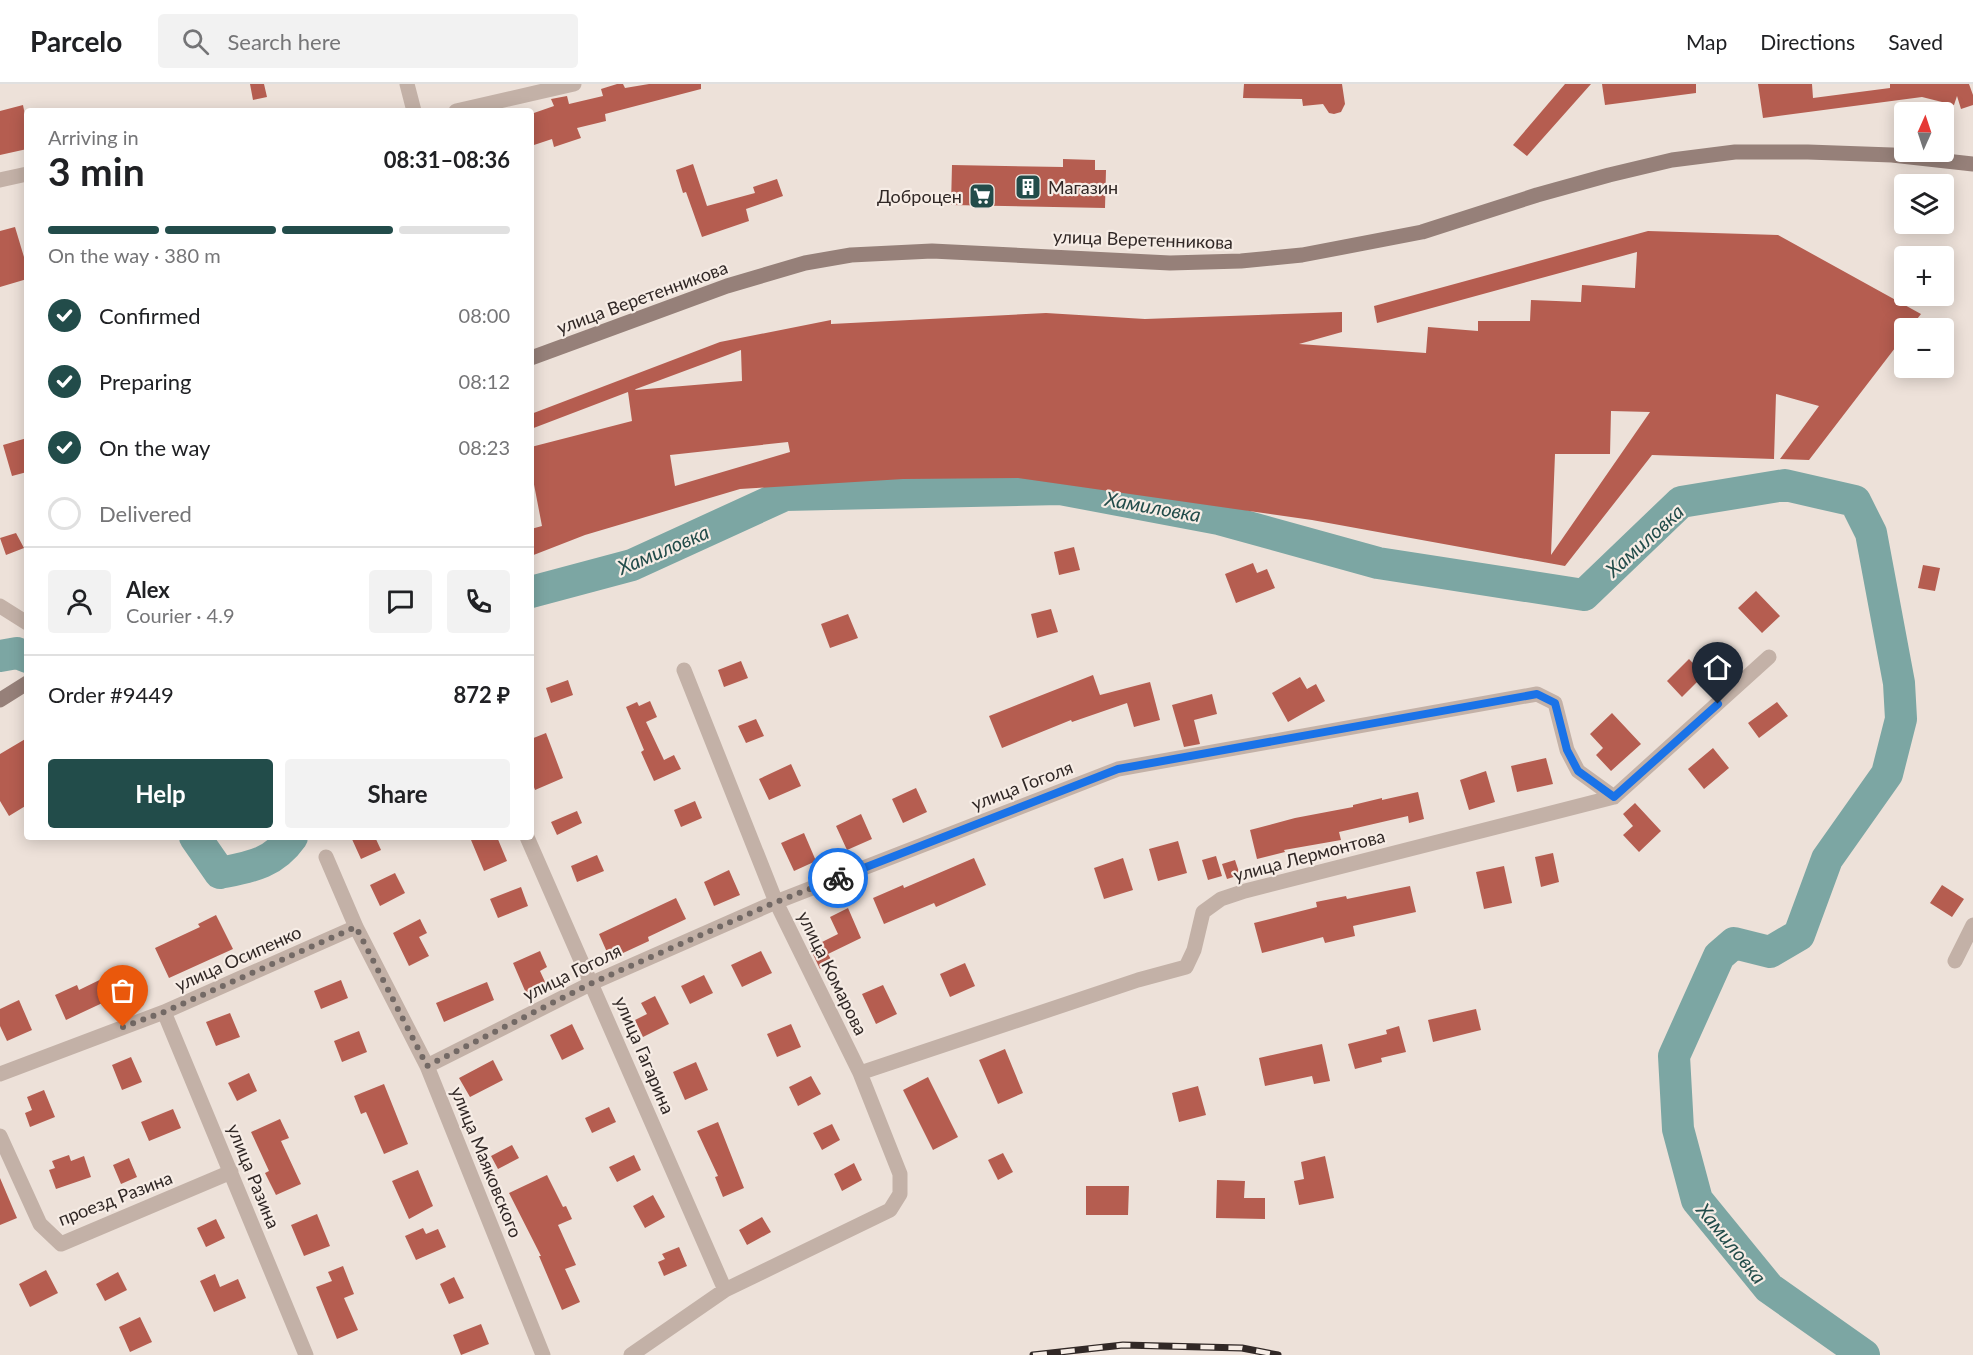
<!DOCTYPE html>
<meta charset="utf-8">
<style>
body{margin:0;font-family:Lato,sans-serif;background:#f2f2f2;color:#202124;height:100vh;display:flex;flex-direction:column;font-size:22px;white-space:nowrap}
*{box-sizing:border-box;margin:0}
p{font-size:20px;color:#757577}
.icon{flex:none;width:33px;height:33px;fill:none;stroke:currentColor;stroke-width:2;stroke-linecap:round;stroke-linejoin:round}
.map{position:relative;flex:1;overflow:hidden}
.sheet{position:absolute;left:24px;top:24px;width:510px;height:732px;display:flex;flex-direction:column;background:#fff;border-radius:6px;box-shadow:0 3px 15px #0003}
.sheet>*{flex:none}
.needle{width:39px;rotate:3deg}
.tools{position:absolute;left:1894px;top:18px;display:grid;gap:12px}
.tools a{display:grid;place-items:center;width:60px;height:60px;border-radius:6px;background:#fff;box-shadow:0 3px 15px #0003;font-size:30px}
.pin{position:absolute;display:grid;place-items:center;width:51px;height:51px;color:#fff;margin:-62px -26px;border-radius:50% 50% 50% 0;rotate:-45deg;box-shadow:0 0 6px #0007}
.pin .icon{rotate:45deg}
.courier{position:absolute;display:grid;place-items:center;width:60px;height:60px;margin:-30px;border:4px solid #1a73e8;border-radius:50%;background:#fff;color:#222;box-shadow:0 2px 8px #0007}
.headline em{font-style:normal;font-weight:700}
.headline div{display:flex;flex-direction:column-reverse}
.headline{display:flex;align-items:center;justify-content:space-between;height:102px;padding:0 24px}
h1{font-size:39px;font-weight:700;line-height:45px}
.bar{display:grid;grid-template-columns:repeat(4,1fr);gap:9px 6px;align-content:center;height:72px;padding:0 24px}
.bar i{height:8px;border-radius:4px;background:#e0e0e0}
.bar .on{background:#224c4a}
.bar p{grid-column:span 4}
.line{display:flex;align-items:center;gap:15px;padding:0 24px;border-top:2px solid #e0e0e0}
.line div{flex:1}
.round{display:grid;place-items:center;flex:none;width:63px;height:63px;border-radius:6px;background:#f2f2f2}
ol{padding:0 24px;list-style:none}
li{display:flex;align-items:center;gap:18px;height:66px}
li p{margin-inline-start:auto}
li .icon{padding:6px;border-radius:50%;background:#224c4a;color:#fff;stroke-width:4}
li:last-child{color:#757577}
li i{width:33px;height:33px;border:3px solid #e0e0e0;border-radius:50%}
.primary-button{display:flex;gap:12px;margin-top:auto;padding:12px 24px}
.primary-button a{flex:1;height:69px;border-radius:6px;background:#224c4a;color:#fff;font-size:24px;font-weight:700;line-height:69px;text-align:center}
.primary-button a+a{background:#f2f2f2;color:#202124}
header{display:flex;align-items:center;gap:36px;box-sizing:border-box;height:84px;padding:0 30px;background:#fff;border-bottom:2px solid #e0e0e0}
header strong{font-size:28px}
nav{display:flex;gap:33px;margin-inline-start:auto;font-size:21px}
.search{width:420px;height:54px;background:#f2f2f2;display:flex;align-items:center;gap:15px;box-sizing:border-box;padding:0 21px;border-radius:6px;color:#757577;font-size:22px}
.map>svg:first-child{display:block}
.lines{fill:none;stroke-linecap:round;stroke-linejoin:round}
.river{stroke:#7ca6a3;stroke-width:32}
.building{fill:#b55d50;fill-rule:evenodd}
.street{stroke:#c3b1a7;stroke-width:15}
.secondary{stroke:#968079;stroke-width:15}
.rail-casing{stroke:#312826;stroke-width:7}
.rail{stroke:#f6ece5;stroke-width:4.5;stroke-dasharray:14;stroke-linecap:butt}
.done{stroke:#736965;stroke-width:6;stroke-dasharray:0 10.8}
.route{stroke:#1a73e8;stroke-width:8}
.labels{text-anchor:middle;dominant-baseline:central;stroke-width:4.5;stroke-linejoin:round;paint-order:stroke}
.poi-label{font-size:18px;fill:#312826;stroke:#f6ece5;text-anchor:start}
.street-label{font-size:18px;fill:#312826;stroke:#f6ece5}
.water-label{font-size:20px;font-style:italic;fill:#224c4a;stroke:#f6ece5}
</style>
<header>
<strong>Parcelo</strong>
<div class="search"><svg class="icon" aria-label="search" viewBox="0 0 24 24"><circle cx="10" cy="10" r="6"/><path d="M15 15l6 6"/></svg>Search here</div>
<nav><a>Map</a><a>Directions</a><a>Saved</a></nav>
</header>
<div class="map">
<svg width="1973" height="1271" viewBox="0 0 1973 1271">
<rect width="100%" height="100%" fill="#ede1d9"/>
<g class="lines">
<path class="river" d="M531,508L632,481L785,411L1060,405L1219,435L1378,479L1584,511L1681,418L1785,401L1855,417L1871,449L1899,599L1901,635L1887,690L1827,775L1799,851L1770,868L1734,859L1719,872L1674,972L1678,1045L1697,1116L1769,1204L1864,1271
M0,572L17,569L27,573
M195,753L220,789C250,783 273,780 292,753"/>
</g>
<path class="building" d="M250,0H264L267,13L253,16Z
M617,0H623L625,4L649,0H701V5L605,30L606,37L577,44L581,54L554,63L552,55L531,62V30L554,22L551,15L567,12L569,20L603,12L601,5Z
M1244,0H1342L1345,20L1341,28L1334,30L1329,29L1323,20L1303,22L1302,15L1243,14Z
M1565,0H1591L1527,72L1513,61Z
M1602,0H1696V9L1605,21Z
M1758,0H1812L1813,14L1890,4V0H1969L1973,11V21L1961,25L1957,12L1954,21L1922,13L1763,34Z
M23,21L27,41V65L0,71V27Z
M1063,75L1095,76V86H1106L1105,124L951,121L952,81L1063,83Z
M693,80L707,122L755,109L753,103L777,95L783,112L746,125L749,137L702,153L686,108L683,109L676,86Z
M15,143L27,183V195L0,203V147Z
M1648,147L1778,151L1921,230L1910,244H1905V251L1809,376L1780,375L1819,322L1776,310L1774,375L1652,371L1565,482L1312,436L1018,394L903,395L740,405L585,451L531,472V445L542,442L531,385V363L632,337L628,308L531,345V330L720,258L831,236V240L1046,229L1145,235L1342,228V248L1299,260L1426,269L1428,243L1478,247V237H1530L1531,216L1581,218L1582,201L1635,204L1637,168L1377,239L1374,222ZM741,266L742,297L635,306L636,305ZM1611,327L1650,328L1551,471L1555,370H1610ZM788,358L790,368L675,402L670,371Z
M27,354V388L12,392L3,361Z
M16,449L24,464L6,471L0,454Z
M1074,463L1080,486L1059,491L1054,468Z
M1253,479L1257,489L1267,485L1275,504L1236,519L1225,490Z
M1923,481L1940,484L1935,507L1918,504Z
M1756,507L1780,532L1762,549L1738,524Z
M1051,525L1058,548L1037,554L1031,530Z
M848,530L858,554L830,564L821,540Z
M1689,575L1704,591L1682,613L1667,597Z
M741,577L748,594L724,603L718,586Z
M1093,591L1100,611L1150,598L1160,636L1134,643L1127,619L1072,638L1071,636L1002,664L989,632Z
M1300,593L1307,605L1316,600L1325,617L1288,638L1272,609Z
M568,596L573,611L551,619L546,604Z
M1212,610L1217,630L1194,636L1200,660L1184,663L1172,621Z
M650,617L657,633L646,638L664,676L674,671L681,685L654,697L641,668L644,666L626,623L637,618L639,622Z
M1777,618L1788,632L1759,654L1748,639Z
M1612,629L1641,660L1611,687L1596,671L1603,664L1590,650Z
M756,635L764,652L746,659L738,642Z
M546,649L563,694L535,706L531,695V655Z
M27,654V721L9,732L0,717V670Z
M1713,664L1729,684L1704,705L1688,685Z
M1546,674L1553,700L1517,708L1511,682Z
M791,680L801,702L769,716L759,695Z
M1486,687L1495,718L1469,726L1460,696Z
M916,704L927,728L903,739L892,715Z
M1418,708L1424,735L1409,739L1408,732L1339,748L1341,756L1284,766L1285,768L1257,775L1250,746L1295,734L1353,723V721L1382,714V716Z
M695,717L702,734L681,743L674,726Z
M1635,719L1661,747L1639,768L1623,751L1633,742L1623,730Z
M577,727L582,739L557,751L551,738Z
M861,730L872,755L847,766L836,742Z
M804,749L816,777L794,787L781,759Z
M351,753H375L381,766L361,775Z
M479,753H497L507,777L484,787L471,756Z
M1178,757L1187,789L1158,797L1149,765Z
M1553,769L1559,798L1541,803L1535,773Z
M597,771L604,787L577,798L571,782Z
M1216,772L1222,792L1208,796L1202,776Z
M974,774L986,801L936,823L934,819L884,840L873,814L903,801L904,804Z
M1123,774L1133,806L1104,815L1094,784Z
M1235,776L1240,791L1227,795L1222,780Z
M1504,782L1512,819L1484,825L1476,788Z
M729,786L740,811L714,822L704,798Z
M395,789L405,809L380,822L370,801Z
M1942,801L1964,815L1952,833L1930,819Z
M1410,802L1416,828L1353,842L1355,852L1325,859L1323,853L1262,869L1254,839L1317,823L1316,818L1346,812L1347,815Z
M521,803L528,822L498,834L490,815Z
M676,814L686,835L648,853L649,857L610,875L599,850Z
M848,824L861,854L828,870L833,879L820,885L810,864L838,850L830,833Z
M216,831L233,865L169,894L155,864L200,843L198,840Z
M420,835L427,849L419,853L429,872L409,882L393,849Z
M540,867L547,883L540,887L546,900L526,909L513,879Z
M761,867L772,889L742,903L731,881Z
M965,879L975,902L950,913L940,890Z
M118,887L128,907L66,936L55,911L77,901L79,906Z
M704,891L713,909L690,920L681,902Z
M341,896L348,914L321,925L314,907Z
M487,898L494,916L444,938L436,919Z
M883,901L897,930L876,940L862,910Z
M655,912L669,940L643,953L635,936L647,930L641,919Z
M19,916L32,946L7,957L0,942V925Z
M1476,925L1481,946L1433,958L1428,936Z
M230,929L240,953L216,962L206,938Z
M572,940L584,965L562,976L550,951Z
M791,940L801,963L777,973L767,950Z
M1399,942L1406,968L1381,974L1382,978L1355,985L1348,960L1387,950L1386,946Z
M359,947L367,968L342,978L334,957Z
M1322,960L1330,997L1314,1000L1312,992L1265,1002L1259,974Z
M1005,965L1023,1009L998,1020L979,976Z
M131,973L142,998L122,1006L112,981Z
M493,976L503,996L470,1013L459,994Z
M696,978L708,1006L685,1016L673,988Z
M249,989L257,1007L237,1017L228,999Z
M811,992L821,1010L798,1022L789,1003Z
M928,993L958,1053L933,1066L903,1006Z
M384,1000L408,1060L384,1070L366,1028L361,1030L354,1012Z
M1198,1002L1206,1031L1179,1038L1172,1009Z
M44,1006L55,1033L30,1043L25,1029L32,1026L27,1013Z
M609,1023L616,1038L592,1049L585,1034Z
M173,1025L181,1044L149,1057L141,1038Z
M280,1035L289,1054L281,1057L301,1100L276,1111L265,1089L269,1087L251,1048Z
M718,1038L744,1104L723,1113L715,1093L718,1092L697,1047Z
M832,1040L840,1056L822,1066L813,1049Z
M512,1061L519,1074L498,1085L491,1072Z
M1003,1069L1013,1088L998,1096L988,1076Z
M69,1071L71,1077L84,1072L91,1093L56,1105L49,1086L55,1084L52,1077Z
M634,1071L641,1086L617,1098L609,1083Z
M1325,1072L1334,1114L1299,1121L1294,1097L1304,1095L1301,1078Z
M129,1074L137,1093L121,1100L113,1081Z
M854,1079L862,1096L842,1107L834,1090Z
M418,1086L433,1122L409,1135L392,1097Z
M547,1091L563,1123L566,1122L572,1135L558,1141L576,1181L565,1185L580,1218L562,1226L539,1172H541L509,1109Z
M0,1094L17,1134L0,1141Z
M1217,1096L1245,1097L1244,1114H1265V1135L1216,1134Z
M1086,1102H1129L1128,1131H1086Z
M653,1111L665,1133L645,1144L633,1122Z
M317,1130L330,1162L304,1172L291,1141Z
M762,1133L771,1148L747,1161L739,1146Z
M216,1135L225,1154L206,1163L197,1144Z
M423,1144L426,1150L438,1145L446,1163L416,1176L405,1152Z
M679,1163L687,1182L664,1192L658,1178L665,1175L662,1170Z
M343,1182L354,1210L344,1214L358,1246L337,1255L316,1203L332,1197L328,1188Z
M46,1186L58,1209L30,1223L19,1200Z
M118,1188L127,1206L105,1217L96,1200Z
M215,1190L220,1203L238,1195L246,1214L214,1228L200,1197Z
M454,1193L464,1214L449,1220L440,1200Z
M140,1233L152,1258L130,1268L119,1243Z
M481,1240L489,1260L461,1271L453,1251Z"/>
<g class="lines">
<path class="street" d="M407,0L414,27
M456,27L574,0
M0,96L27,90
M0,522L27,539
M527,753L725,1206
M326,773L356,843L427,982L543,1271
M1955,877L1973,841
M164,928L306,1271
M427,982L592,899L776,818L1118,685L1537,610L1555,619L1567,666L1578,687L1614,713
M860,989L1138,896L1186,883L1194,866L1203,828L1221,815L1245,807L1614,713L1769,573
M0,990L164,928L356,843
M0,1052L40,1140L61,1160L231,1088
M631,1271L725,1206L890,1126L900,1110V1090L860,989L776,818L684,586"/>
<path class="secondary" d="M531,274L727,202L805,179L851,171L932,167L1170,179L1241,177L1302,171L1422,148L1537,111L1609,91L1672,76L1735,68H1808L1892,71L1973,80
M0,616L27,599"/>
<g class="rail-casing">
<path id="rail" d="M1033,1271L1123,1261L1242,1264L1278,1271"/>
</g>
<use href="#rail" class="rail"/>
</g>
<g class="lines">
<path class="done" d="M123,943L164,928L356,843L427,982L592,899L776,818L838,794"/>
<path class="route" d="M838,794L1118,685L1537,610L1555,619L1567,666L1578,687L1614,713L1718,620"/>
</g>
<defs>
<g id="building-square" transform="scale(1.35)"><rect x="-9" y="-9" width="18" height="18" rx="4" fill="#224c4a" stroke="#f6ece5"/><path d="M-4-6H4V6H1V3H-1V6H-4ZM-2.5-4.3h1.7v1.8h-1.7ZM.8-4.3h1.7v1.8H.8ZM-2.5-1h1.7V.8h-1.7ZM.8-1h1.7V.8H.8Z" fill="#fff"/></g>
<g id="supermarket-square" transform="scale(1.35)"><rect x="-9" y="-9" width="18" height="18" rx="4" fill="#224c4a" stroke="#f6ece5"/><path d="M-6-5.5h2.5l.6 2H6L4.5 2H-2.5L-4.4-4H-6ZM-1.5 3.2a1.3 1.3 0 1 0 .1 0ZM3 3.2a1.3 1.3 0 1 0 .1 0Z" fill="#fff"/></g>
</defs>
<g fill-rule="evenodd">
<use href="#building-square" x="1028" y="103"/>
<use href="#supermarket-square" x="982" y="112"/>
</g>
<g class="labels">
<g class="poi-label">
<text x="1048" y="103">Магазин</text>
<text x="962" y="112" text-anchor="end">Доброцен</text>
</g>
<g class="street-label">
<text transform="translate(1143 155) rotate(2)">улица Веретенникова</text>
<text transform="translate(642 213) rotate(-20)">улица Веретенникова</text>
<text transform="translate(1022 701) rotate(-21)">улица Гоголя</text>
<text transform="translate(1309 771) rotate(-15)">улица Лермонтова</text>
<text transform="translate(238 874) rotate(-24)">улица Осипенко</text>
<text transform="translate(572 888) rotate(-26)">улица Гоголя</text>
<text transform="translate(833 889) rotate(64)">улица Комарова</text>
<text transform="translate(645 971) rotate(67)">улица Гагарина</text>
<text transform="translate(487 1078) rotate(68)">улица Маяковского</text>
<text transform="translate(254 1092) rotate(68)">улица Разина</text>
<text transform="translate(115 1114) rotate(-21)">проезд Разина</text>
</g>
<g class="water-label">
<text transform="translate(1153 422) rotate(10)">Хамиловка</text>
<text transform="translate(1644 456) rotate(-42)">Хамиловка</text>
<text transform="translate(663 465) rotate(-23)">Хамиловка</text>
<text transform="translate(1732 1159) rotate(51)">Хамиловка</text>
</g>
</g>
</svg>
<div class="tools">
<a><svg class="needle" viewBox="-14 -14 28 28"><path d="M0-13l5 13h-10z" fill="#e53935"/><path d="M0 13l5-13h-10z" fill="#757577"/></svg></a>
<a><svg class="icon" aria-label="layers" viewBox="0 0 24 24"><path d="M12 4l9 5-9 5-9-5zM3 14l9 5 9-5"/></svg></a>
<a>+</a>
<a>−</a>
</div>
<div class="pin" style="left:123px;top:943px;background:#ea580c"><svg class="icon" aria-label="bag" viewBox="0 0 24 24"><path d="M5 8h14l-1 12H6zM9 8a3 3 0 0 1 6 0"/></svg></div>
<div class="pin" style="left:1718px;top:620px;background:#1f2937"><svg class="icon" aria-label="home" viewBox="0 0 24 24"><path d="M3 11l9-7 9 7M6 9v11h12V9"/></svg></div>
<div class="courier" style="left:838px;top:794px"><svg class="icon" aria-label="bike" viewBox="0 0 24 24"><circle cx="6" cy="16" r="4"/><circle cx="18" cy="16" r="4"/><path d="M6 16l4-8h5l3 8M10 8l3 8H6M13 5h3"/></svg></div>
<section class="sheet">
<div class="headline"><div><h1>3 min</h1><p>Arriving in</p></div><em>08:31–08:36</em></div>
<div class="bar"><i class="on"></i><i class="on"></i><i class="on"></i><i></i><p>On the way · 380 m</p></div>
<ol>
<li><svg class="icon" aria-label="check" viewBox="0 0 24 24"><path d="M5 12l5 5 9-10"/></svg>Confirmed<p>08:00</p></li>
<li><svg class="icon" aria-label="check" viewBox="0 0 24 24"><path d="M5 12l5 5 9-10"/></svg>Preparing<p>08:12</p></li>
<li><svg class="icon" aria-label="check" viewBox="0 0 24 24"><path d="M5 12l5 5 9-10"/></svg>On the way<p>08:23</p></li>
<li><i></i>Delivered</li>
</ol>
<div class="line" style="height:108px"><a class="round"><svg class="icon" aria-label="person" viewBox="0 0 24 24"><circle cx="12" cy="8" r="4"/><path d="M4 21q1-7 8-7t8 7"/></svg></a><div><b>Alex</b><p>Courier · 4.9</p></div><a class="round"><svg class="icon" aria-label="chat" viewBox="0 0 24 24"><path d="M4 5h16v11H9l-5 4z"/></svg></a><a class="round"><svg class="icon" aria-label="phone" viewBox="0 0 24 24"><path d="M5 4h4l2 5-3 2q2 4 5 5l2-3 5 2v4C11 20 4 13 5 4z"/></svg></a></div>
<div class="line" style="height:78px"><div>Order #9449</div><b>872 ₽</b></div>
<div class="primary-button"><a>Help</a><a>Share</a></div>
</section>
</div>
